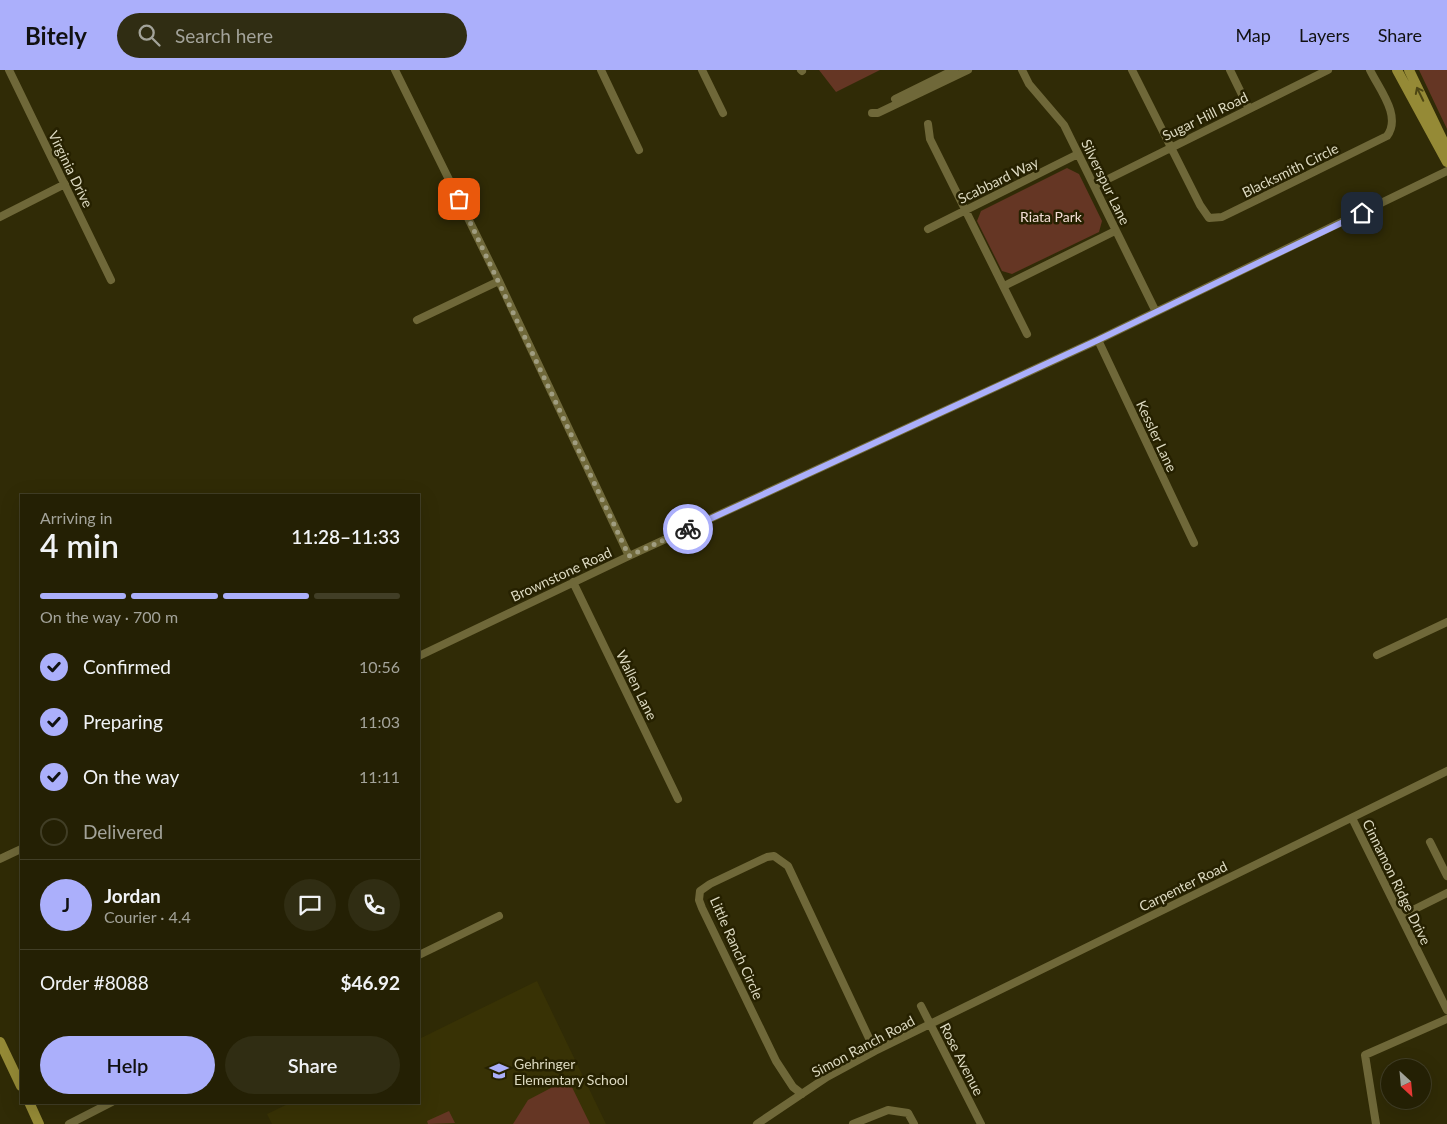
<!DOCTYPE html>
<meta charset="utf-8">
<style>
body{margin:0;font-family:Lato,sans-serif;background:#302d13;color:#f1f3f6;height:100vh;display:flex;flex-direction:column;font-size:19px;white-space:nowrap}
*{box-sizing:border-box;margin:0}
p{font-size:16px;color:#a3a39a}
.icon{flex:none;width:28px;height:28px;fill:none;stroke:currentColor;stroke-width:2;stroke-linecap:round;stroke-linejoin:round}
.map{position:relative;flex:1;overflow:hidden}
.panel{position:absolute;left:20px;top:424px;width:400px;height:610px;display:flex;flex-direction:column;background:#242004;border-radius:0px;box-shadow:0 5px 20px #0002,0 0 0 1px #413e26}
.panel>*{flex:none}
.needle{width:32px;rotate:154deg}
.buttons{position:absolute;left:1381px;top:989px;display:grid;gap:10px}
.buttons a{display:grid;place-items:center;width:50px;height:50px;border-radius:50%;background:#242004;box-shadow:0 5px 20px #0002,0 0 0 1px #413e26;font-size:25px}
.pin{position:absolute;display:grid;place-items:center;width:42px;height:42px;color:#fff;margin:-21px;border-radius:10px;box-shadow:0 2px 8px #0006}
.courier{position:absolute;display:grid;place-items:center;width:50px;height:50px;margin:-25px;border:4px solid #abaffb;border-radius:50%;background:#fff;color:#222;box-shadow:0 1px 6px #0007}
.head em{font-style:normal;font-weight:600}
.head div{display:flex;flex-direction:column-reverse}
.head{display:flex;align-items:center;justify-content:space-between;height:85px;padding:0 20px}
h1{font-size:32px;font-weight:600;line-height:38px}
.bar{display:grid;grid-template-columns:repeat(4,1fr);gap:8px 5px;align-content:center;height:60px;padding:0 20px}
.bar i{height:6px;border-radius:4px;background:#413e26}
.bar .active{background:#abaffb}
.bar p{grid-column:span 4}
.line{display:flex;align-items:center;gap:12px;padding:0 20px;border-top:1px solid #413e26}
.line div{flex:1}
.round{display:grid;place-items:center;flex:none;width:52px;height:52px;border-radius:26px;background:#302d13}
ol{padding:0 20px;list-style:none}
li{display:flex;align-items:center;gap:15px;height:55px}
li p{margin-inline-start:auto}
li .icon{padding:5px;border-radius:50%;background:#abaffb;color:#111;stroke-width:4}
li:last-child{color:#a3a39a}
li i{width:28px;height:28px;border:2px solid #413e26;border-radius:50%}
.button{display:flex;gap:10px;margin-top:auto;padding:10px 20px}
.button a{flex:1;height:58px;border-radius:30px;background:#abaffb;color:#111;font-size:20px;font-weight:600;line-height:58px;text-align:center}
.button a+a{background:#302d13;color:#f1f3f6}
header{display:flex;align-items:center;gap:30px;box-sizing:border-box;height:70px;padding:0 25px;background:#abaffb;color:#111}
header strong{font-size:24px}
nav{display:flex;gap:28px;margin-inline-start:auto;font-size:18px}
.search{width:350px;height:45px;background:#302d13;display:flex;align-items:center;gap:12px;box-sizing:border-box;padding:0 18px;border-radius:28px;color:#a3a39a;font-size:19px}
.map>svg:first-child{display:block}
.built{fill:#383205}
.green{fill:#653624}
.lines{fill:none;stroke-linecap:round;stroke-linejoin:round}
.minor{stroke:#6f6839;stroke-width:8}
.major{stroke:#958a36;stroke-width:10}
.oneway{stroke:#4d4613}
.done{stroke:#a09d80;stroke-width:5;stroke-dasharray:0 9}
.route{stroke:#abaffb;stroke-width:6}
.labels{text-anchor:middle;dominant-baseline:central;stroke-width:5;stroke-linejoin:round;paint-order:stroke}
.street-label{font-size:14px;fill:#dddac1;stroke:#262100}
.park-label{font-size:14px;fill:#f3ddd5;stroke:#262100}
.poi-label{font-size:14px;fill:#dddac1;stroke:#262100;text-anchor:start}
</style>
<header>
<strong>Bitely</strong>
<div class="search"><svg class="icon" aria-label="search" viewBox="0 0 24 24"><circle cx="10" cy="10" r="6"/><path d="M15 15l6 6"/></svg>Search here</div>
<nav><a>Map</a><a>Layers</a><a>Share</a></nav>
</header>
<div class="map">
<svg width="1447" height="1054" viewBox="0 0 1447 1054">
<rect width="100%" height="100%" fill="#302b06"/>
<path class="built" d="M537,911L606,1054H272L267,1044L290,1033L419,1032V969Z"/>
<path class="green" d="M819,0H880L836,22Z
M1419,0H1447V59Z
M1067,98L1079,104L1102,151L1099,162L1012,204L1002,201L977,151L981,141Z
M568,1009L590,1054H513L528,1030Z
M449,1041L455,1053L428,1054L427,1051Z"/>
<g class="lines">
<path class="minor" d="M9,0L111,210
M395,0L499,211L629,486
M601,0L639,80
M702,0L723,43
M801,0L802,1
M1022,0L1029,14L1064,55L1156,242
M1132,0L1200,135L1209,148L1222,147L1387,66C1402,46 1379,19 1370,0
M1230,0L1249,39
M895,29L954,0
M872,43H878L968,0
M928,54L930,69L1027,264
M1094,116L1328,0
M0,147L65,114
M928,159L1078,84
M1004,216L1115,161
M417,250L499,211
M1098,270L1194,473
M573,512L678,729
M1377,585L1447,552
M419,586L629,486L1098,270L1447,101
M1352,748L1447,940
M1430,772L1447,806
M0,789L21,779
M1401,846L1447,823
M419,885L499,846
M921,936L981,1054
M802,1024L793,1017L776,991L702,838L699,830L700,821L710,814L767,787L774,786L788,796L875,981
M69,1054L112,1032
M757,1054L827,1007L875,981L1447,701
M853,1054L888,1040L908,1043L914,1054
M1376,1054L1365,985L1447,949"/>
<path class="major" d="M1397,0L1447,92
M1409,0L1447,79
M0,972L21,1016
M29,1032L39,1054"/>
</g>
<defs><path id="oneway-shaft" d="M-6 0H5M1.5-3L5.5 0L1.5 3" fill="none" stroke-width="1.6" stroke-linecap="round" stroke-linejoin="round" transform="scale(1.25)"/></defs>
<use class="oneway" href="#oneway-shaft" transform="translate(1420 24) rotate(-116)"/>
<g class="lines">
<path class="done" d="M459,129L629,486L688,459"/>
<path class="route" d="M688,459L1098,270L1362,143"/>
</g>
<defs>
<g id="school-bare" transform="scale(1.5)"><path d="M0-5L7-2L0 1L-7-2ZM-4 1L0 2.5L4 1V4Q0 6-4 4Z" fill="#abaffb" stroke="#262100" stroke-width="2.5" paint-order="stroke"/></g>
</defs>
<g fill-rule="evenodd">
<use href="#school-bare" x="499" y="1001"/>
</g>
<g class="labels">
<g class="street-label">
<text transform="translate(1205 46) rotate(-26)">Sugar Hill Road</text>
<text transform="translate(71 99) rotate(64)">Virginia Drive</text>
<text transform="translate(1290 100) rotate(-26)">Blacksmith Circle</text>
<text transform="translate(998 110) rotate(-26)">Scabbard Way</text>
<text transform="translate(1106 112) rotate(64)">Silverspur Lane</text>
<text transform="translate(1157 366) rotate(65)">Kessler Lane</text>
<text transform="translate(561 504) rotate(-25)">Brownstone Road</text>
<text transform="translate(637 615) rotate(64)">Wallen Lane</text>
<text transform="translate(1397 812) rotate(64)">Cinnamon Ridge Drive</text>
<text transform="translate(1183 816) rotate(-26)">Carpenter Road</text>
<text transform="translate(737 878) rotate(66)">Little Ranch Circle</text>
<text transform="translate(863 976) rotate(-28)">Simon Ranch Road</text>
<text transform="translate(962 989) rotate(63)">Rose Avenue</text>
</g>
<g class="park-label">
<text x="1051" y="146">Riata Park</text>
</g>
<g class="poi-label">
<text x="514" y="993">Gehringer<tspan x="514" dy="16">Elementary School</tspan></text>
</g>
</g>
</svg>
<div class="buttons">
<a><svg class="needle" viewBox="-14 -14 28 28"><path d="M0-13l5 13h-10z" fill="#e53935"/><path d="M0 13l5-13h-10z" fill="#a3a39a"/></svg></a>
</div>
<div class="pin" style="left:459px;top:129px;background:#ea580c"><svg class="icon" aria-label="bag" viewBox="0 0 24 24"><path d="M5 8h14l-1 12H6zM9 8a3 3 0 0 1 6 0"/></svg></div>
<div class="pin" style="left:1362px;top:143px;background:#1f2937"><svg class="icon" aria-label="home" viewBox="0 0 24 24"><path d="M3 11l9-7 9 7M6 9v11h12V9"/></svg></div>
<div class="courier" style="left:688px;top:459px"><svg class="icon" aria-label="bike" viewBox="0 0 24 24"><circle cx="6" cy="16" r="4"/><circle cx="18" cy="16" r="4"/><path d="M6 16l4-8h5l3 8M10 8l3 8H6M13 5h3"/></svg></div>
<section class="panel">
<div class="head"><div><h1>4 min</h1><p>Arriving in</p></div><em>11:28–11:33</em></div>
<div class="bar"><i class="active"></i><i class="active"></i><i class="active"></i><i></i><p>On the way · 700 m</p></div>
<ol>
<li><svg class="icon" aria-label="check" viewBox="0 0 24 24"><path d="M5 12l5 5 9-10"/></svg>Confirmed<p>10:56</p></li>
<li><svg class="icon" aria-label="check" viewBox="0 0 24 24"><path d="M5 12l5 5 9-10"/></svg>Preparing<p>11:03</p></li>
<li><svg class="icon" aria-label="check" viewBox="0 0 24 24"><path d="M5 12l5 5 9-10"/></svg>On the way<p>11:11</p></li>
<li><i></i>Delivered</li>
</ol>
<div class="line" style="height:90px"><b class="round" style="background:#abaffb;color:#111">J</b><div><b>Jordan</b><p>Courier · 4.4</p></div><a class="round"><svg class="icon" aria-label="chat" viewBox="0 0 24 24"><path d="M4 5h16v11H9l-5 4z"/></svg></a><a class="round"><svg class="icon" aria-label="phone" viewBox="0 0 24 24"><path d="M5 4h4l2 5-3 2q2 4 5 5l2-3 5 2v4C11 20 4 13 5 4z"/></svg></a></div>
<div class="line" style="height:65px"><div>Order #8088</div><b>$46.92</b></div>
<div class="button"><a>Help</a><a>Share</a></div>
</section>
</div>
